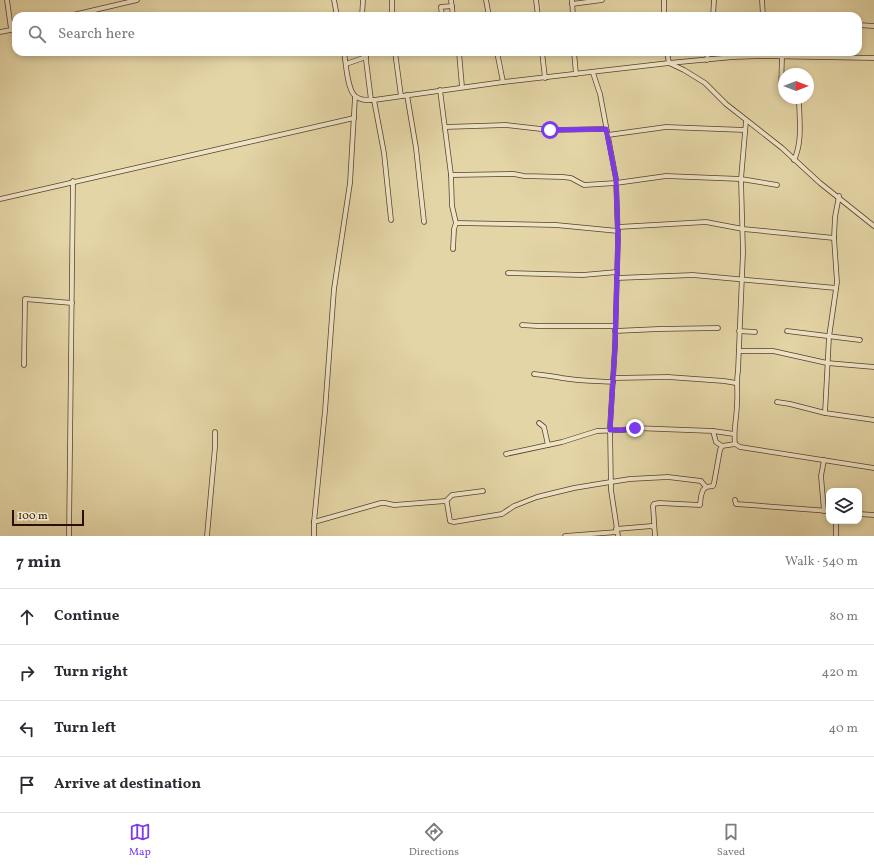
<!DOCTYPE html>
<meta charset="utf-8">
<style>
:root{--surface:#fff;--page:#f2f2f3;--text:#2b2b33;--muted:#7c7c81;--line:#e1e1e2;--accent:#7c3aed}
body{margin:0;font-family:Vollkorn,serif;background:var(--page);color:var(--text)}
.controls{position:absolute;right:12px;bottom:12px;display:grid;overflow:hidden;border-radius:8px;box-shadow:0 2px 6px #0003}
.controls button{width:36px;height:36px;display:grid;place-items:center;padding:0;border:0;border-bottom:1px solid var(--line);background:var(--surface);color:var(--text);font:20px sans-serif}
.compass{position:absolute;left:778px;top:68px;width:36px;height:36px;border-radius:50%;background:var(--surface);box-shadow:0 2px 6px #0003;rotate:90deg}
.scale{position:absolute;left:12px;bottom:10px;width:72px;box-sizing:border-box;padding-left:4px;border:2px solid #2c0d00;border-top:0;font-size:11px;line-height:14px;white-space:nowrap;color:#2c0d00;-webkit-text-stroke:3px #ede4c5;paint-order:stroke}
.stop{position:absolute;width:12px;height:12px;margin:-9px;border:3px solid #7c3aed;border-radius:50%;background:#fff}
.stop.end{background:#7c3aed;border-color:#fff;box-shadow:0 1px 4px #0008}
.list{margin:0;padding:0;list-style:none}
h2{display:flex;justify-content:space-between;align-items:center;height:52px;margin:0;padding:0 16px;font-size:17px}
h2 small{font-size:13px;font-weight:400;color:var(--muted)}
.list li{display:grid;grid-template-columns:26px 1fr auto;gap:12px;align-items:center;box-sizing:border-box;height:56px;padding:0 16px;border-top:1px solid var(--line)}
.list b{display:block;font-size:15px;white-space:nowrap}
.list em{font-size:13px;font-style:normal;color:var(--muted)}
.icon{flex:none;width:22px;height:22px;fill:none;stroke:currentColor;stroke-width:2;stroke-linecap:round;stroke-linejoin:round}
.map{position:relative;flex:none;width:874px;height:536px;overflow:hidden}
.search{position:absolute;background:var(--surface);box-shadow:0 2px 6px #0003;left:12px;right:12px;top:12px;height:44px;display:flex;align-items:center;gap:10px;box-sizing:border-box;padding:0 14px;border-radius:12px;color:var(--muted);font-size:15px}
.sheet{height:276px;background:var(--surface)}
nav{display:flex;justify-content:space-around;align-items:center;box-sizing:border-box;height:56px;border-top:1px solid var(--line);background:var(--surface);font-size:11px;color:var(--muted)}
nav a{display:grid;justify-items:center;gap:2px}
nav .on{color:var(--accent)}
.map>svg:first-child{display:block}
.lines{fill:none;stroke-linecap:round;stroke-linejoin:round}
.minor-casing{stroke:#5a3f2a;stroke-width:5.5}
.minor{stroke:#ede4c5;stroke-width:4}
.route{stroke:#7c3aed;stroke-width:5}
</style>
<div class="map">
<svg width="874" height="536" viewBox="0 0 874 536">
<rect width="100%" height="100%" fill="#e4d5a6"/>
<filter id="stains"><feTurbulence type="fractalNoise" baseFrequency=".005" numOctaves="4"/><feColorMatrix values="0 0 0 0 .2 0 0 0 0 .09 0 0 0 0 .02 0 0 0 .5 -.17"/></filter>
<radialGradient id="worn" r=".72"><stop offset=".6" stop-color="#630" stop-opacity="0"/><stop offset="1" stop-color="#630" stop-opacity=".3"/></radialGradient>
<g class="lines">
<defs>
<g id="minor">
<polyline points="7,0 11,29"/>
<polyline points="334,0 337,16"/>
<polyline points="451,0 453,16"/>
<polyline points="486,0 489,16"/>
<polyline points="536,0 538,16"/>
<polyline points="572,0 573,16"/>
<polyline points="762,0 763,16"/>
<polyline points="572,4 602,0"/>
<polyline points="69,16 137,0"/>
<polyline points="328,16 337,14"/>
<polyline points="362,16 363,0"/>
<polyline points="392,16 392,0"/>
<polyline points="442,16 441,7 452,6"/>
<polyline points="664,16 664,0"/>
<polyline points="713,16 714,0"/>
<polyline points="858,25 874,26"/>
<polyline points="0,32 16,29"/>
<path d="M344,52C346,63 347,89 355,96C361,101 368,100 374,100L503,82L669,63L733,57L762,56L874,58"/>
<polyline points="365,52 371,100"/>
<polyline points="395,52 401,96"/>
<polyline points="459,52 462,87"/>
<polyline points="497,52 503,82"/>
<polyline points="542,52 545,78"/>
<polyline points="574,52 576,74"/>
<polyline points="667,52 669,63 684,70 705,83 726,104 782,148 820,183 874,226"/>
<polyline points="782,57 781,89 784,91"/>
<polyline points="707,60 708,52"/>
<polyline points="346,64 366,57"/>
<polyline points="593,73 600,94 616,179 618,239 615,346 610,427 611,490 618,536"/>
<polyline points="440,90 451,175 452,206 456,223 454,229 453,249"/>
<polyline points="407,95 416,148 424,222"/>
<polyline points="374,100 384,153 391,220"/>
<polyline points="445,127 506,125 550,130 606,129"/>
<polyline points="608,135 666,127 745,130"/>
<path d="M794,160C803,142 799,117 799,98"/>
<polyline points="451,175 514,174 524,176 563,177 571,178 584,185 616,183 666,176 741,179 777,185"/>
<polyline points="839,196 835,217 834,238 837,282 829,337 825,413 874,420"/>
<polyline points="0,199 354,118"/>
<polyline points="456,223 556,225 618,231"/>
<polyline points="618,227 706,222 743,229 834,238"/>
<polyline points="508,273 583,275 617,272"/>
<polyline points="617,278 693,275 836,288"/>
<polyline points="522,325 538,326 615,326"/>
<polyline points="615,331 659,329 718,328"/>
<polyline points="739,331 755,332"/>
<polyline points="787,331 860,340"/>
<polyline points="739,351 773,351 827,363 874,367"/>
<polyline points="24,365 25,299 72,303"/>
<path d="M534,374C544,375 553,376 562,378C579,381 596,381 613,382"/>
<polyline points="613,378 668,377 724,381 736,383"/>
<polyline points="777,402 790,404 825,413"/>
<polyline points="539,423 544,427 548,445"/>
<polyline points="713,431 734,434"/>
<path d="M735,444C733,431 737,417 737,403C738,392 736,382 738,371L743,252L741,179L746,121"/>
<polyline points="506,454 562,442 597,431 623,430 635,428 713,431 716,442 722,446"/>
<polyline points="735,500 736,504 829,511"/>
<polyline points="446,501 452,495 483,491"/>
<polyline points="824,511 821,476 824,460"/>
<polyline points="859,514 874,515"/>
<polyline points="314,522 381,503 385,503 394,505 446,501 447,503 450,521 454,522 502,514 514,506 537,497 574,488 598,484 630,479 668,477 701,481 706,487"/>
<polyline points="616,529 652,526 653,527"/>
<polyline points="69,536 73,181"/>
<polyline points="207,536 215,447 215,432"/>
<polyline points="314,536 314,522 325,411 334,289 350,183 355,97"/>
<polyline points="565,536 617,532"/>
<polyline points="655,536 653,506 654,504 659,503 700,505 701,496 703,490 706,487 713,486 714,483 720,450 722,446 735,444 740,447 874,468"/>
<polyline points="836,536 836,521"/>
</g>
</defs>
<use href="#minor" class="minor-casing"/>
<use href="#minor" class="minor"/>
</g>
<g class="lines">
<polyline class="route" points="550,130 606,129 616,179 618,239 615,346 610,430 623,430 635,428"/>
</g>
<rect width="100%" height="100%" filter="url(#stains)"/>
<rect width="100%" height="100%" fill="url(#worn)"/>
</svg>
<div class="controls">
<button><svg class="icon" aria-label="layers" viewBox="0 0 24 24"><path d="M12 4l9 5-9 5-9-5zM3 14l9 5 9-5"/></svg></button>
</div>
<svg class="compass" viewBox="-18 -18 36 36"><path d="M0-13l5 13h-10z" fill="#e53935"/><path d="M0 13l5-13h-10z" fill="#7c7c81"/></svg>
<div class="scale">100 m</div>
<div class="stop" style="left:550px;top:130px"></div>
<div class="stop end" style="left:635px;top:428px"></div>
<div class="search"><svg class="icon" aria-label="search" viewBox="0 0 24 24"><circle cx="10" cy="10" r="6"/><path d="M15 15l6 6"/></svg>Search here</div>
</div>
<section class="sheet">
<h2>7 min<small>Walk · 540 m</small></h2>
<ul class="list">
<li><svg class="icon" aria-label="ahead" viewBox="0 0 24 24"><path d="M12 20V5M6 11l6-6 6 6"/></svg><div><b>Continue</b></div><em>80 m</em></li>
<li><svg class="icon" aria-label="right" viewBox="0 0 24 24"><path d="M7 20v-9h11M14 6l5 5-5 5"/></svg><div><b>Turn right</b></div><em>420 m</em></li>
<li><svg class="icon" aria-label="left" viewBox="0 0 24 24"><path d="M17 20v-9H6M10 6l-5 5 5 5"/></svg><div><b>Turn left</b></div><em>40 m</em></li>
<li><svg class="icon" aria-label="arrive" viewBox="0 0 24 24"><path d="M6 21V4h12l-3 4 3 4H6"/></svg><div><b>Arrive at destination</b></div></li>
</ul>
</section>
<nav>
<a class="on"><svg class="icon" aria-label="map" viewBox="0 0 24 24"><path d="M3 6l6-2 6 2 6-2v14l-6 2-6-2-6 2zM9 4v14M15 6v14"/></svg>Map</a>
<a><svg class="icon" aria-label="directions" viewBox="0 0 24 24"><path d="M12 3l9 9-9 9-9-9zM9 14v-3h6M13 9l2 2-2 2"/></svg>Directions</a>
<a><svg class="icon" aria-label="saved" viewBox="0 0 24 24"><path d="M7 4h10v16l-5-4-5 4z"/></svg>Saved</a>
</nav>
